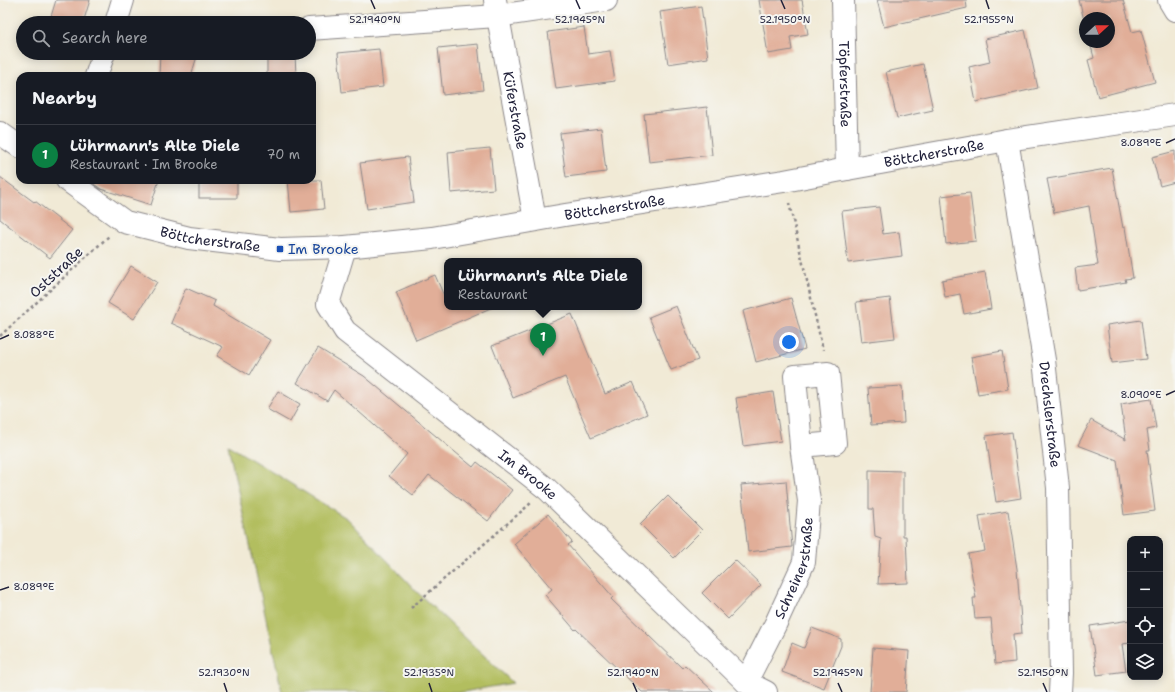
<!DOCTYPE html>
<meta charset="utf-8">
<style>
:root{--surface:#171b24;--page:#20242c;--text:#f1f3f6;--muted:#9ea1a6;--line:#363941;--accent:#0b8043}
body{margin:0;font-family:"Shantell Sans",sans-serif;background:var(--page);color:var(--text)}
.controls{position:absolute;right:12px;bottom:12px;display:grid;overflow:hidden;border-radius:8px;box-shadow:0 2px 10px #0003}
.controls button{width:36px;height:36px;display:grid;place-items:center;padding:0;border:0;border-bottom:1px solid var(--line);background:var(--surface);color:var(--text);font:20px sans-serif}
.compass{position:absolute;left:1079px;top:12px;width:36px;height:36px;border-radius:50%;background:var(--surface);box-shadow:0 2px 10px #0003;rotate:69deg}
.you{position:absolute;left:789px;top:342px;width:14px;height:14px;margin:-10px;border:3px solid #fff;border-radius:50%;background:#1a73e8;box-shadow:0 0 0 6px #1a73e833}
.badge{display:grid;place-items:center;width:26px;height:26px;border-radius:50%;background:var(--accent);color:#fff;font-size:13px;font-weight:700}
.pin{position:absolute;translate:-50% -33px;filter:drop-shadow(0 1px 2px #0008)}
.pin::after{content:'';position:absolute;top:21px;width:14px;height:12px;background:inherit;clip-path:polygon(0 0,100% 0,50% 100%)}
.popup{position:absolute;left:444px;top:258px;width:198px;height:52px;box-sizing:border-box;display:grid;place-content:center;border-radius:8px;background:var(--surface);filter:drop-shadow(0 1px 3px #0005);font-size:13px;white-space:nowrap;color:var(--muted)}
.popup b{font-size:15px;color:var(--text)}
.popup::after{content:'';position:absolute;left:50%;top:100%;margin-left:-8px;border:8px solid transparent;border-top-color:var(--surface)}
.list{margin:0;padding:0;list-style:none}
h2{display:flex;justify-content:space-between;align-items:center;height:52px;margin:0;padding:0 16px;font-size:17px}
h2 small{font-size:13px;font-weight:400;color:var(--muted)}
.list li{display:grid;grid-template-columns:26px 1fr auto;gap:12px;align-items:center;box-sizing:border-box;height:60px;padding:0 16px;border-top:1px solid var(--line)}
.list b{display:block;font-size:15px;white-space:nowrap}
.list p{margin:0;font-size:13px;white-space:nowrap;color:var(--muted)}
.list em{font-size:13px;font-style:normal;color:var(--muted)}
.icon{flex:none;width:22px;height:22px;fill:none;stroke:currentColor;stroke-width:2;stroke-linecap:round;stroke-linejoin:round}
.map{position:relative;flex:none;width:1175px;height:692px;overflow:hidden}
.search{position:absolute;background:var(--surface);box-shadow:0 2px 10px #0003;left:16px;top:16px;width:300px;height:44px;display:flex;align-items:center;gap:10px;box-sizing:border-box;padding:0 14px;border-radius:22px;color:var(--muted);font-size:15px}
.panel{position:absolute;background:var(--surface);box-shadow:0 2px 10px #0003;left:16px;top:72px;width:300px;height:112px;border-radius:12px}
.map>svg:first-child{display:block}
.green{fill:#b2be5f;stroke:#6a704d}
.building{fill:#e1ae98}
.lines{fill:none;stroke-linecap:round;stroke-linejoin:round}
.minor-casing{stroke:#8a8688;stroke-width:24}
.path{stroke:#8a8688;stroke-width:2.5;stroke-dasharray:3 3;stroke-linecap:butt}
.minor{stroke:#fff;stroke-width:22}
.ticks{fill:none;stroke:#22223b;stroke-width:1.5}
.transit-dot{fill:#1a4fb4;stroke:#f6f6f2;stroke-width:1.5}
.labels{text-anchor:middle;stroke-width:4;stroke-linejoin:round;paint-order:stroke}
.street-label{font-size:14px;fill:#22223b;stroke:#f6f6f2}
.transit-label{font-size:14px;fill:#164399;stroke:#f6f6f2;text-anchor:start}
.ticks-label{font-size:10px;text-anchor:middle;fill:#22223b;stroke:#f6f6f2;stroke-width:4;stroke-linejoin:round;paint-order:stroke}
</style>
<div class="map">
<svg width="1175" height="692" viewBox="0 0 1175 692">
<rect width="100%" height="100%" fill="#f6f6f2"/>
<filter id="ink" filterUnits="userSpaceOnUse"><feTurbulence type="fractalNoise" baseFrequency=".025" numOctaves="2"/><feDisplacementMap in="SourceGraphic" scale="8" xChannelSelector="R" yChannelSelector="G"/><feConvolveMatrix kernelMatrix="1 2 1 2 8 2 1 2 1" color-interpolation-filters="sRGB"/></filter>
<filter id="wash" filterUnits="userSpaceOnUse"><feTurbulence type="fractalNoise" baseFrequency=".012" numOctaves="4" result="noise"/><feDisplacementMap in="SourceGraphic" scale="16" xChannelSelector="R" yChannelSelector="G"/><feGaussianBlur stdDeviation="0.9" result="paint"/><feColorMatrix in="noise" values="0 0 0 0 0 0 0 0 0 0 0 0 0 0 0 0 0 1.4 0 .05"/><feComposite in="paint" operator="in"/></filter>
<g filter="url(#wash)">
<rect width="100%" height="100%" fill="#f1ead6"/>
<polygon class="green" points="228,445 348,519 417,592 513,683 463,692 282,692"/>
<g id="blocks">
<g class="building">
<polygon points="56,0 90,0 83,23 49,23"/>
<polygon points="759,0 802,0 808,34 790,37 792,50 768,54"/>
<polygon points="877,0 966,0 967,8 884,27"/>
<polygon points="1079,0 1123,0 1132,32 1141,30 1155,82 1098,97 1088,60 1094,58 1090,42 1109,42 1109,18 1085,18 1085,24"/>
<polygon points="701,6 708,58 668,64 660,12"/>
<polygon points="584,27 588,54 610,51 615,81 556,89 548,32"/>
<polygon points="1025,30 1038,88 976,102 969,67 990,62 985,39"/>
<polygon points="478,44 483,90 443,95 438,48"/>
<polygon points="379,49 383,87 342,92 338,53"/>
<polygon points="160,53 198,53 191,76 159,76"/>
<polygon points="295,54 296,76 267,76 267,55"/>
<polygon points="923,64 933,110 897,118 886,72"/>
<polygon points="707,107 712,155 649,162 644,114"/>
<polygon points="601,128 606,172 566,177 560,133"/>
<polygon points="490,148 494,189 451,193 448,152"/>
<polygon points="1175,151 1175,182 1160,186 1152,157"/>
<polygon points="408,157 414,202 367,209 360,163"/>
<polygon points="1112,168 1123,228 1125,227 1133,278 1125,279 1126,282 1078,290 1075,268 1098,265 1089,206 1054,213 1047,179"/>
<polygon points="0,177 34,202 35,201 72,230 50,258 0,219"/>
<polygon points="88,180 159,180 151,205 101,189"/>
<rect x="199" y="180" width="38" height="18"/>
<polygon points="288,180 321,180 324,209 291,212"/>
<polygon points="970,193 976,241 946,244 941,196"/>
<polygon points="879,207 883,234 899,232 902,256 848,263 842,211"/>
<polygon points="131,266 157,282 134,319 108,303"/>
<polygon points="985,272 991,309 964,314 960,294 945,297 942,280"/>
<polygon points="435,275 447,303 447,307 493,307 416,340 396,292"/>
<polygon points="186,288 215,301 213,306 270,340 249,375 217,356 223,347 171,323"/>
<polygon points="791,298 805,349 756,362 743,311"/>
<polygon points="890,298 895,338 861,342 856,302"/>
<polygon points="676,306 698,360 671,370 649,317"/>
<polygon points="572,314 605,394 633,382 647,414 591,438 565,377 513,398 492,346"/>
<polygon points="1141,320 1146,359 1112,363 1107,325"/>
<polygon points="318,348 364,376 473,467 477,462 512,490 488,521 429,475 413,495 389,476 407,454 334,390 327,401 297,383"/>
<polygon points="1002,351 1008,389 978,394 971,357"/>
<polygon points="902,386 904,423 871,425 868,388"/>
<polygon points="278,391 300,404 290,422 267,409"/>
<polygon points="773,392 781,441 743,446 736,398"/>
<polygon points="1151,399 1156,428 1147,430 1150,450 1147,450 1155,511 1124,515 1117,460 1078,445 1091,420 1126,440 1121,404"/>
<polygon points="1012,432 1021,498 996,502 986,436"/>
<polygon points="869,470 903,471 903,536 906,536 908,583 878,584 881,539 875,537 873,509 869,509"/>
<polygon points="786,481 792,547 748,552 741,485"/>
<polygon points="668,496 702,530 674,558 640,524"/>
<polygon points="1008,511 1017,569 1022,633 1013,634 1015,662 995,664 991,618 975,619 973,598 976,598 968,554 985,551 979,516"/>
<polygon points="548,514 572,542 568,545 613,597 611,599 682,668 685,665 714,692 642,692 576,629 575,630 545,595 552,589 514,544"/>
<polygon points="735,560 761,585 728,619 702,593"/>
<polygon points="1130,620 1130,643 1122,644 1126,671 1097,675 1090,626"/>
<polygon points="812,628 841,639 841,646 824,688 782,672 792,643 804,648"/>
<polygon points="873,648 909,651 906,692 870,692"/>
</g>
</g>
</g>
<g filter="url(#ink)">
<use href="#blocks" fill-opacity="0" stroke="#8a8688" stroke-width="1"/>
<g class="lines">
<defs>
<g id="minor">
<path id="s1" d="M495,0L535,220"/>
<path id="s2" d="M843,0L847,169"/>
<polyline points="1169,0 1175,10"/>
<polyline points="116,23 123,0"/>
<polyline points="309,29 497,16 606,0"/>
<polyline points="96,76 104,53"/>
<polyline points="0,133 20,147"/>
<path id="s3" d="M1007,140L1044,360L1058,488L1061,673L1060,692"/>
<path id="s4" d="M67,180L125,222L189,238L280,249L345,247L432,238L565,215L784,181L847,169L1007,140L1175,115"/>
<path id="s5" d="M345,247L328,304L345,331L547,489L746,682L766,692"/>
<polygon points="828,373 835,443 801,446 795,376"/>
<path id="s6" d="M746,682L775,625L804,562L809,501L801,446"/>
</g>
</defs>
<use href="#minor" class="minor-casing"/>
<g class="path">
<polyline points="789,203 823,350"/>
<polyline points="0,336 109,236"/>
<polyline points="411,608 531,503"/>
</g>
<use href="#minor" class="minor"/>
</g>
</g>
<path class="ticks" d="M371,0L375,9M576,0L580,9M781,0L785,9M986,0L989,9M1166,143L1175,139M0,339L9,335M1166,395L1175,391M0,590L9,587M224,683L227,692M429,683L432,692M633,683L637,692M838,683L842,692M1043,683L1047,692"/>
<rect class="transit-dot" x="276" y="245" width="8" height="8" rx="2"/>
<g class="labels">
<g class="street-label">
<text dy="5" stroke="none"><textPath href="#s2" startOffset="84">Töpferstraße</textPath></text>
<text dy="5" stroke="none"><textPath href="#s1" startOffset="112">Küferstraße</textPath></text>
<text dy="5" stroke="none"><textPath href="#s4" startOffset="891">Böttcherstraße</textPath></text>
<text dy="5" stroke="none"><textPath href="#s4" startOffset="567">Böttcherstraße</textPath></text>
<text dy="5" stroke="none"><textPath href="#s4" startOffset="159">Böttcherstraße</textPath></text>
<text transform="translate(56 272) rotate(-43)" y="5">Oststraße</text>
<text dy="5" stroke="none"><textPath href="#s3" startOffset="278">Drechslerstraße</textPath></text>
<text dy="5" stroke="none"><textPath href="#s5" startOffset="324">Im Brooke</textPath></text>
<text dy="5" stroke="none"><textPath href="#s6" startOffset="125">Schreinerstraße</textPath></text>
</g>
<g class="transit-label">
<text x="288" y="254">Im Brooke</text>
</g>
</g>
<g class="ticks-label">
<text x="375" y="23">52.1940°N</text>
<text x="580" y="23">52.1945°N</text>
<text x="785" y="23">52.1950°N</text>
<text x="989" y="23">52.1955°N</text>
<text x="1141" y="146">8.089°E</text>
<text x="34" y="338">8.088°E</text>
<text x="1141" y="398">8.090°E</text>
<text x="34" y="590">8.089°E</text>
<text x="224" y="676">52.1930°N</text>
<text x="429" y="676">52.1935°N</text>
<text x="633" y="676">52.1940°N</text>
<text x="838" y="676">52.1945°N</text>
<text x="1043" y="676">52.1950°N</text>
</g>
</svg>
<div class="controls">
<button>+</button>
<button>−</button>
<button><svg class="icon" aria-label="locate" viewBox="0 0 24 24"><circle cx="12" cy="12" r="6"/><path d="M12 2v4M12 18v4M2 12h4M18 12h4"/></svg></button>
<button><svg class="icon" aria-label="layers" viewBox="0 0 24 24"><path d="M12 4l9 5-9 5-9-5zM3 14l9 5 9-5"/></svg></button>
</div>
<svg class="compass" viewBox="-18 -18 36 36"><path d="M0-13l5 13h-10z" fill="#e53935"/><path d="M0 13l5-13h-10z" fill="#9ea1a6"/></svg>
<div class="you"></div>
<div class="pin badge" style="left:543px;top:356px">1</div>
<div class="popup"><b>Lührmann's Alte Diele</b>Restaurant</div>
<div class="search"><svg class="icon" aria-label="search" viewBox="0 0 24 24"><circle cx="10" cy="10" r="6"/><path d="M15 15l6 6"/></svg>Search here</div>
<section class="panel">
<h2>Nearby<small></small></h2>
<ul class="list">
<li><span class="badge">1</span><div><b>Lührmann's Alte Diele</b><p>Restaurant · Im Brooke</p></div><em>70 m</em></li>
</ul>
</section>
</div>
